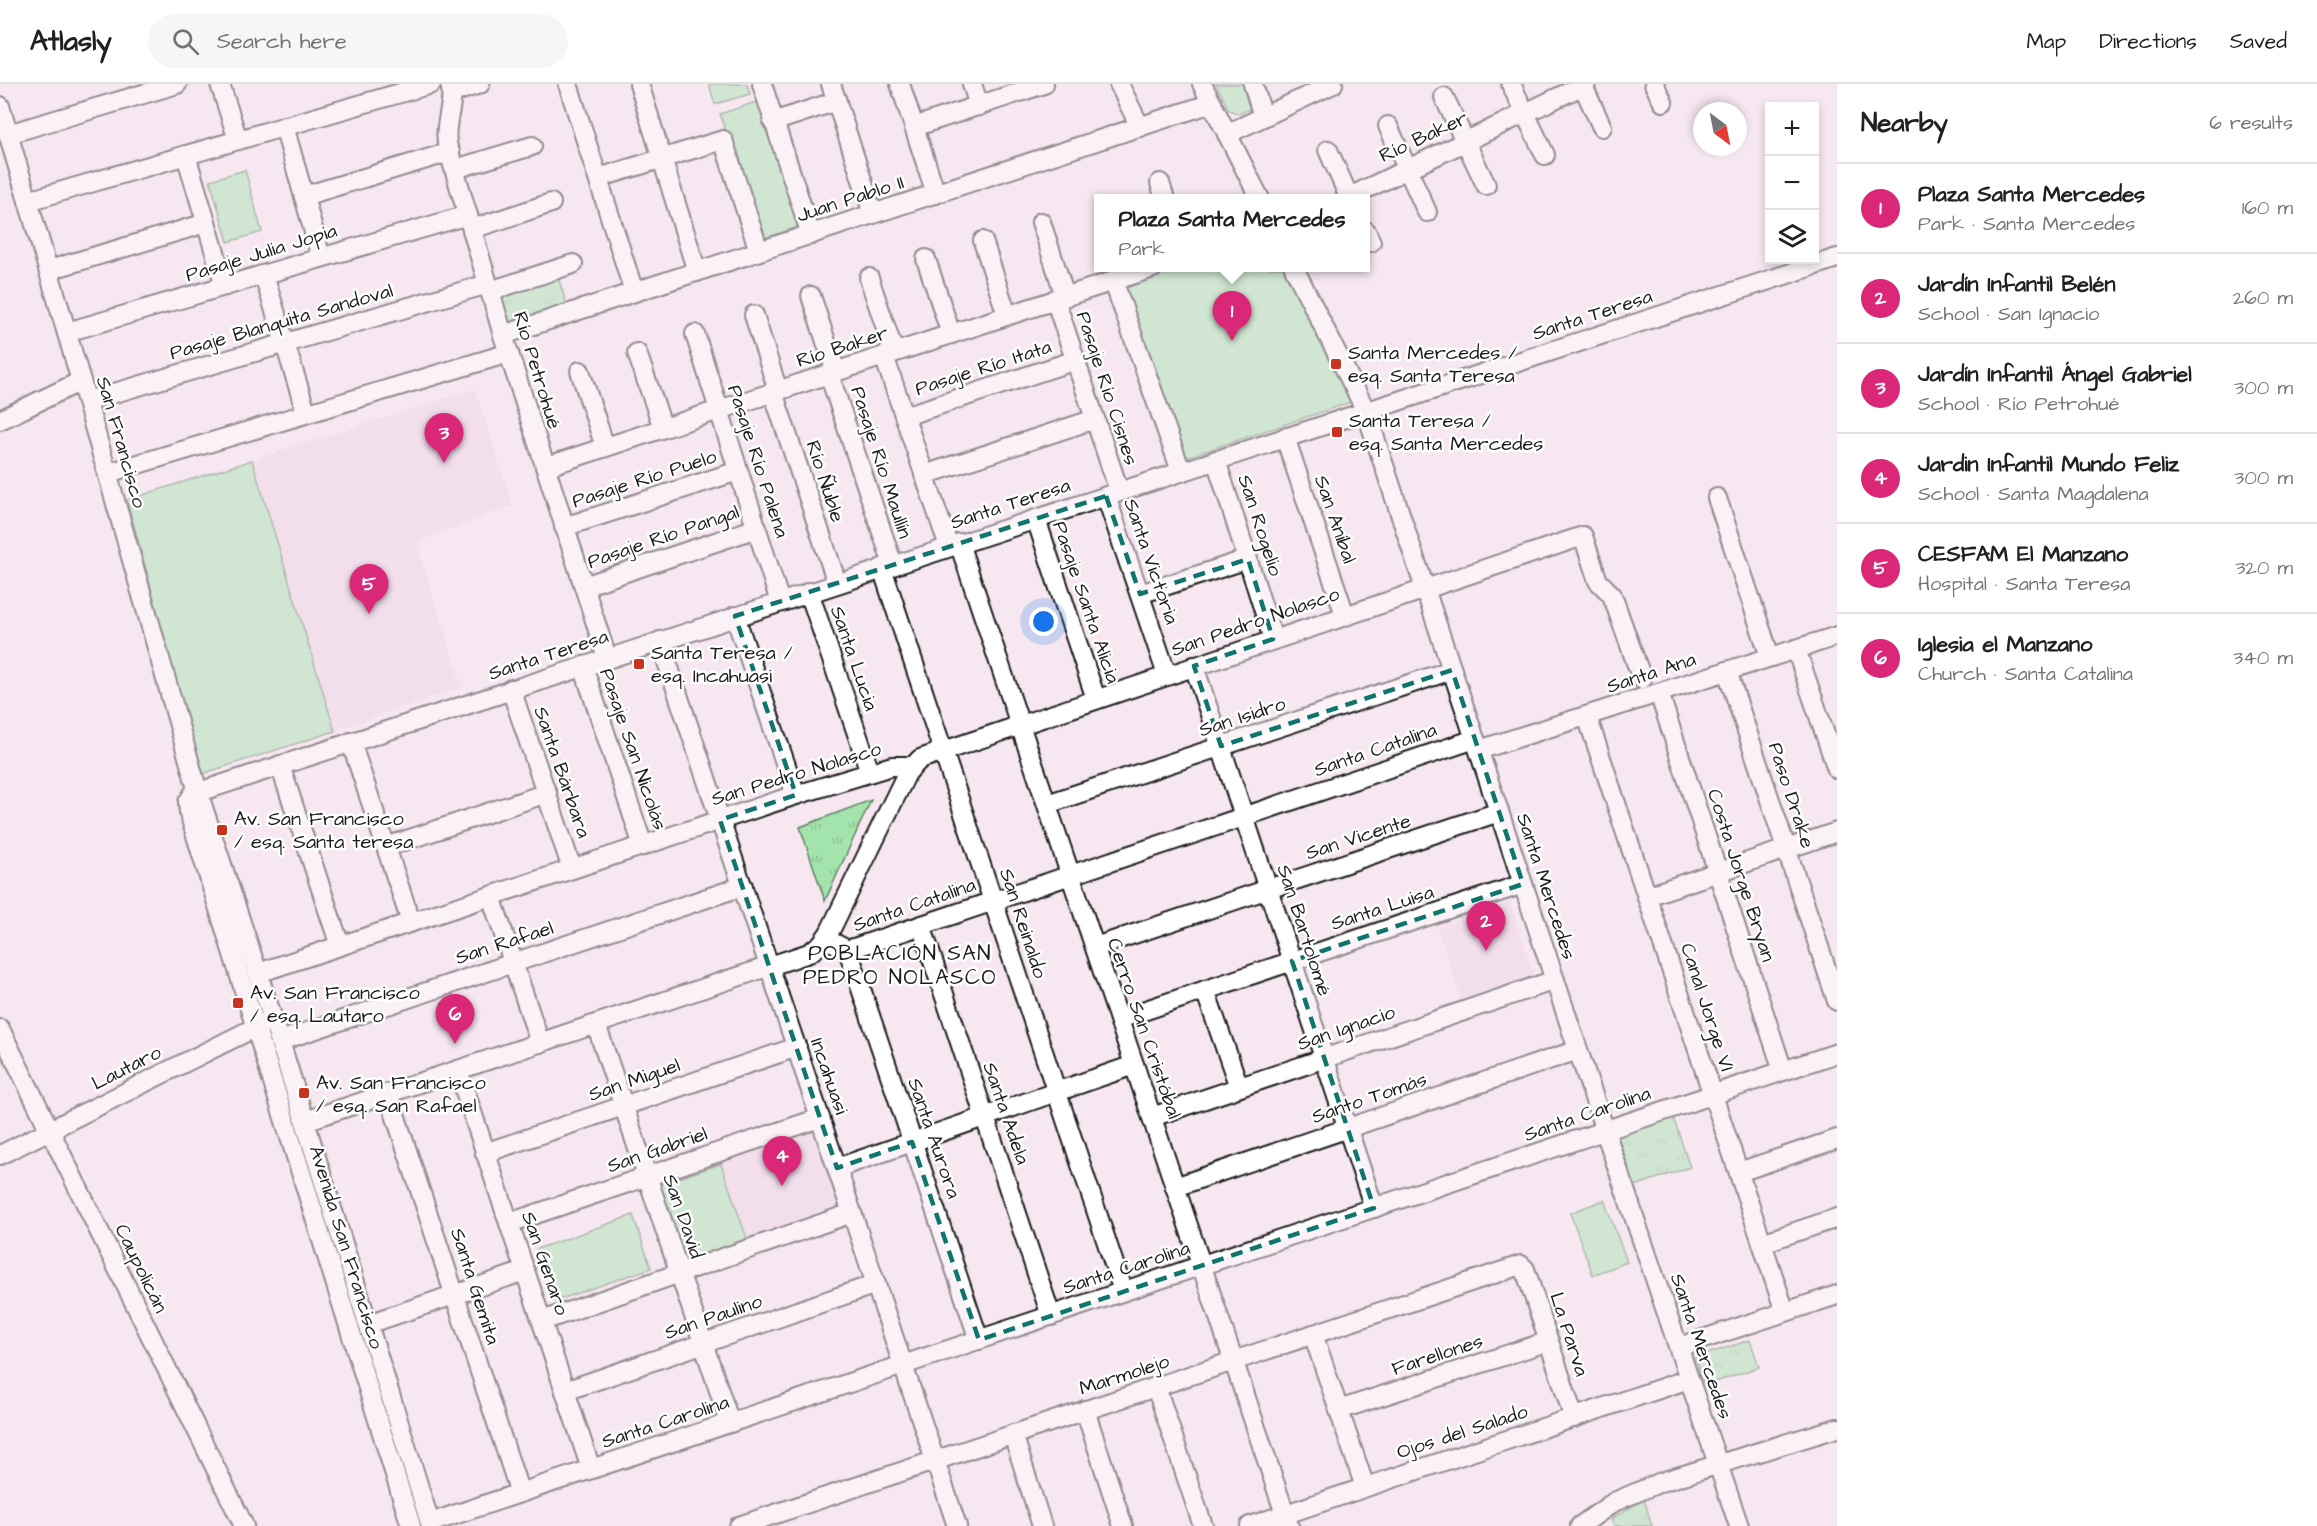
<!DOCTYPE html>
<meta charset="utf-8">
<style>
:root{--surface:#fff;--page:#f6f6f6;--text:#202124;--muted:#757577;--line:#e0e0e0;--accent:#db2777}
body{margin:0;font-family:"Architects Daughter",sans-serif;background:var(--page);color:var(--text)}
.controls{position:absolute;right:18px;top:18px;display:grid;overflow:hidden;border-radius:0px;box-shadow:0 3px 9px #0003}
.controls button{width:54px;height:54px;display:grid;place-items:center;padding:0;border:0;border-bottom:2px solid var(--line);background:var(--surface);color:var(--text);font:30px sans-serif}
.compass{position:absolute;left:1693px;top:18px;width:54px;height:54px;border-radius:50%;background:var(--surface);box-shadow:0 3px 9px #0003;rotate:148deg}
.you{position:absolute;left:1044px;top:538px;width:21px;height:21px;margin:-15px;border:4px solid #fff;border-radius:50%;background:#1a73e8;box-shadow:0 0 0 9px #1a73e833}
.badge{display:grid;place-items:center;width:39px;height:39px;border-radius:50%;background:var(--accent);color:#fff;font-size:20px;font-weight:700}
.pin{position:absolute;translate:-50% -50px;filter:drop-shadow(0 2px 3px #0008)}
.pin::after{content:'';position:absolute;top:32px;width:21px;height:18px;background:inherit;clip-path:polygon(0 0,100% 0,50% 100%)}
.popup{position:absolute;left:1094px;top:110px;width:276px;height:78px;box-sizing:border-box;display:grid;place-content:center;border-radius:0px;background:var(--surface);filter:drop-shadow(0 2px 4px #0005);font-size:20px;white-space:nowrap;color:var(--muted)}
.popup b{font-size:22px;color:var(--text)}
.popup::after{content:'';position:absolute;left:50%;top:100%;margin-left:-12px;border:12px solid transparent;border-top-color:var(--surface)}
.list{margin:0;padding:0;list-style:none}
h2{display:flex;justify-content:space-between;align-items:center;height:78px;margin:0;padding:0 24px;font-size:26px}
h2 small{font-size:20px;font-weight:400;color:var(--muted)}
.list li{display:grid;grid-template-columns:39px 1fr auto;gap:18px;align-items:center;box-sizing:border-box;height:90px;padding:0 24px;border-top:2px solid var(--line)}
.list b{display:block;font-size:22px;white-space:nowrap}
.list p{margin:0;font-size:20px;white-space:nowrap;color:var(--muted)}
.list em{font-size:20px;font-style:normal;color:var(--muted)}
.icon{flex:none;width:33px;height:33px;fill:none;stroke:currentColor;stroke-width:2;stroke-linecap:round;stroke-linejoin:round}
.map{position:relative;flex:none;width:1837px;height:1442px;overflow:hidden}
header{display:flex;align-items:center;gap:36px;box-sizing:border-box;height:84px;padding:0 30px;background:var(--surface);border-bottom:2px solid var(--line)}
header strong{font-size:28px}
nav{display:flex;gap:33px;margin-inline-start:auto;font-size:21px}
.search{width:420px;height:54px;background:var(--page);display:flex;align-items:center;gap:15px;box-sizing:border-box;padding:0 21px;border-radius:33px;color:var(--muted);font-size:22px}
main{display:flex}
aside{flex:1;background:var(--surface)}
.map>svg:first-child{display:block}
.built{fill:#f0d6e6}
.grass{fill:url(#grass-tufts);stroke:#608064;stroke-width:1.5}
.green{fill:#a3e4ad;stroke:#608064;stroke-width:1.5}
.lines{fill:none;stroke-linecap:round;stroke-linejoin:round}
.minor-casing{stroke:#1c1c1c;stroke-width:22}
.minor{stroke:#fff;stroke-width:18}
.marked{fill:none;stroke:#0f766e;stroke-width:4.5;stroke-dasharray:12 8;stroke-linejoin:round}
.poi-dot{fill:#c8321e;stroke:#fff;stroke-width:2}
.labels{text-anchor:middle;stroke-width:5;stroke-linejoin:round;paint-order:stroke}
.street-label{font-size:20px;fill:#1c1c1c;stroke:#fff}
.poi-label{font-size:20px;fill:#1c1c1c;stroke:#fff;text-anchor:start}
.neighbourhood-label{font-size:21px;letter-spacing:1.5px;fill:#1c1c1c;stroke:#fff}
</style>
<header>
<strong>Atlasly</strong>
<div class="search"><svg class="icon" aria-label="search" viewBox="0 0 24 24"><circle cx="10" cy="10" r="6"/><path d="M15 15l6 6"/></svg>Search here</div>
<nav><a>Map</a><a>Directions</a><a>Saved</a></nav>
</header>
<main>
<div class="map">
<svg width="1837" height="1442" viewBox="0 0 1837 1442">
<defs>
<pattern id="grass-tufts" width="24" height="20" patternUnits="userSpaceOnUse" patternTransform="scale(1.5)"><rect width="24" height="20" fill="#a3e4ad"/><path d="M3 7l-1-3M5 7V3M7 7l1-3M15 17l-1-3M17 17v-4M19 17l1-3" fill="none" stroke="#8cc394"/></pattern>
</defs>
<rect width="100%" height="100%" fill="#f6e7f0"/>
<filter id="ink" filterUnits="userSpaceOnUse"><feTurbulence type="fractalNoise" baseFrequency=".0167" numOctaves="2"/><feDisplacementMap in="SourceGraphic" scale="12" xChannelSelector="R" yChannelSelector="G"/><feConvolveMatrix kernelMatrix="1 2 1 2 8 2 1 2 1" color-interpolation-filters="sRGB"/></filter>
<g filter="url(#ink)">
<g class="built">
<polygon points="475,305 513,422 416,458 462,603 335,647 252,376"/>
<polygon points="1510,818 1534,892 1461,916 1437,843"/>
<polygon points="816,1047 843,1124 748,1157 721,1080"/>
</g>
<g class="grass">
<polygon points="558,193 567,222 506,239 498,210"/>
<polygon points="871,716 825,817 800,743"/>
<polygon points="1673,1033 1690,1083 1635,1102 1618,1052"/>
<polygon points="1750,1256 1759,1283 1704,1302 1695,1274"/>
<polygon points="1644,1415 1652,1442 1614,1442 1611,1435"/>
</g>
<g class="green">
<polygon points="709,0 747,0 750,10 715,20"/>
<polygon points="1216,0 1249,0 1256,22 1239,30 1229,26"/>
<polygon points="762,16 804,141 762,155 720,30"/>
<polygon points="245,86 262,148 228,158 210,96"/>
<polygon points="1161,184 1290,184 1351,318 1182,375 1120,196"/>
<polygon points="252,376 335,647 202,690 127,416"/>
<polygon points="721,1080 748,1157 681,1178 657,1101"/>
<polygon points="1604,1116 1627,1178 1593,1191 1570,1129"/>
<polygon points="633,1131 651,1184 555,1217 537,1165"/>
</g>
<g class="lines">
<defs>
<g id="minor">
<polyline points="220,0 238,56"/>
<path d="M450,0C456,20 442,40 448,64L503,251L607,574"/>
<polyline points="568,0 634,208"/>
<polyline points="639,0 697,188"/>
<polyline points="762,0 811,151"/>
<polyline points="831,0 873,130"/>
<polyline points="900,0 936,110"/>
<polyline points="972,0 979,22"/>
<polyline points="1119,0 1140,43"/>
<polyline points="1202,0 1260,115"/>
<polyline points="1253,0 1263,33"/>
<polyline points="1511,0 1545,71"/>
<polyline points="1582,0 1602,43"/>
<polyline points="1654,0 1663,18"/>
<polyline points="452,9 480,0"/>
<polyline points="1444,13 1486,101"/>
<polyline points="0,22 81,297 198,708 273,935 431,1442"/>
<polyline points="773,38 837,17"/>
<polyline points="284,42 321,173"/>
<polyline points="1388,42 1427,128"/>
<polyline points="914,43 1044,0"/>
<polyline points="8,50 177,0"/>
<polyline points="1227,50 1333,0"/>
<polyline points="1328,66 1350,115"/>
<polyline points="186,71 225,202"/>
<polyline points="455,85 532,62"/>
<polyline points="598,94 723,56 759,167"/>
<polyline points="1160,99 1165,115"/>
<polyline points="304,112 450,68"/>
<polyline points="1345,115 1586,0"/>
<polyline points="28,117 431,0"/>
<polyline points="1041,138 1065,212"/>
<polyline points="472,145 551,119"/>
<polyline points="1366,147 1371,158"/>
<polyline points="983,157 1007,231"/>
<polyline points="926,175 951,250"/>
<polyline points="1294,184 1366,327 1605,1047 1739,1442"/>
<polyline points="49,186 206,139"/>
<polyline points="264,191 306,328"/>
<polyline points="869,194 894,268"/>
<polyline points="1113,196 1181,387"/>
<polyline points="490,207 573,180"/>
<polyline points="811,212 836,288"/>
<polyline points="1055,215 1119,407"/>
<polyline points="754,231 778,307"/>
<polyline points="67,248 468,131"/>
<polyline points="695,250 780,518"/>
<polyline points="503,251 1212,19"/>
<polyline points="637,269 663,344"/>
<polyline points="884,272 949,463"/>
<polyline points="580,287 605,363"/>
<polyline points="829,290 893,481"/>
<polyline points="773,308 837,499"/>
<polyline points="87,317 488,200"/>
<polyline points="905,332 1076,276"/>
<polyline points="0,336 81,297"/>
<polyline points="1285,353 1345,531"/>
<polyline points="1216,376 1273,555"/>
<polyline points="545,383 1153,184"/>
<polyline points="108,389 509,269"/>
<polyline points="924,391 1095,335"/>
<polyline points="1106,412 1167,591"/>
<polyline points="1717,414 1770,573"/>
<polyline points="1036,435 1096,615"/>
<polyline points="564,443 738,387"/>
<polyline points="959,459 1289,1442"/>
<polyline points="882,484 1123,1207"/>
<polyline points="584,502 757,444"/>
<polyline points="809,508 870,688"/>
<polyline points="1140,510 1248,475"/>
<polyline points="735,532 796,711"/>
<polyline points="660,557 957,1442"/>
<polyline points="1796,565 1837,685"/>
<polyline points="583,582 643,762"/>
<polyline points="1194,582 1374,1124"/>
<polyline points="1727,587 1837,917"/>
<polyline points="511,605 572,785"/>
<polyline points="1659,609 1783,987"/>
<polyline points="1587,632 1785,1228"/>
<polyline points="351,658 411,838"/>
<polyline points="1479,666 1837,552"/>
<polyline points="280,681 340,862"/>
<polyline points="1047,720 1452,586"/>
<polyline points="386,763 547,709"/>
<polyline points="491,812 540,959"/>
<polyline points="1647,812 1837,748"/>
<polyline points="921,841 1051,1232"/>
<polyline points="826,855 848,866 1475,655"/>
<polyline points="1095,863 1499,728"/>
<polyline points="848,866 979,1256"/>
<polyline points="258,889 796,711 892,682 912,682"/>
<polyline points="1205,906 1239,1003"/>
<polyline points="1119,935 1523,800"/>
<polyline points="596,940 730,1339"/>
<polyline points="0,945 244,1442"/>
<polyline points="280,957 743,802"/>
<polyline points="458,986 591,1385"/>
<polyline points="388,1009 520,1409"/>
<polyline points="1152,1033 1555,896"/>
<polyline points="305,1037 809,869 821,860 829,849 907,689 920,675 1583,452 1598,497 1612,511 1642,595"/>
<polyline points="485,1069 797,963"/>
<polyline points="0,1071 264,939"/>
<polyline points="837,1084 1134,981"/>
<polyline points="1739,1088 1837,1055"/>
<polyline points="1175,1103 1578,966"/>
<polyline points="509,1139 820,1034"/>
<polyline points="1762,1159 1837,1134"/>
<polyline points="542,1237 852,1129"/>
<polyline points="368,1240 525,1187"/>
<polyline points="1313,1250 1365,1403"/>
<polyline points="1679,1263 1837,1211"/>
<polyline points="1156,1303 1203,1442"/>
<polyline points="565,1307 876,1200"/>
<polyline points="1085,1326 1123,1442"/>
<polyline points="1339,1326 1549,1257"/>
<polyline points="1013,1350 1042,1442"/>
<polyline points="430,1439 1837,969"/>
<polyline points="411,1442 189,729 188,718 193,710 1837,174"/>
<polyline points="739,1442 1521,1181 1525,1185 1574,1334"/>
<polyline points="1250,1442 1689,1295"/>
<polyline points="1580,1442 1614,1418 1661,1398 1837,1344"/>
</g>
</defs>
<use href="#minor" class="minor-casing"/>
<use href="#minor" class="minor"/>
</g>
</g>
<path d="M0 0H1837V1442H0ZM1106,412L1140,510L1248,475L1273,555L1194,582L1221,662L1452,586L1523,800L1292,877L1374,1124L979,1256L912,1058L837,1084L820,1034L720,736L796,711L735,532Z" fill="#f6e7f0" fill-opacity=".55" fill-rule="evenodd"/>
<path class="marked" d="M1106,412L1140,510L1248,475L1273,555L1194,582L1221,662L1452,586L1523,800L1292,877L1374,1124L979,1256L912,1058L837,1084L820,1034L720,736L796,711L735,532Z"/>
<g class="poi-dot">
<rect x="1330" y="274" width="12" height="12" rx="3"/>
<rect x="1331" y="342" width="12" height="12" rx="3"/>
<rect x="633" y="574" width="12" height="12" rx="3"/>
<rect x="216" y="740" width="12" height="12" rx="3"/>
<rect x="232" y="913" width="12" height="12" rx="3"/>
<rect x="298" y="1003" width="12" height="12" rx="3"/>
</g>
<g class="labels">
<g class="street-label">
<text transform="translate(1423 52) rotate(-25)" y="7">Río Baker</text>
<text transform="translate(850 114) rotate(-18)" y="7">Juan Pablo II</text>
<text transform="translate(261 168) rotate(-17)" y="7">Pasaje Julia Jopia</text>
<text transform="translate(1592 230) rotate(-18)" y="7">Santa Teresa</text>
<text transform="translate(281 237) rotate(-16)" y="7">Pasaje Blanquita Sandoval</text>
<text transform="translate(842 262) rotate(-18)" y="7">Río Baker</text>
<text transform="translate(983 283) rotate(-18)" y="7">Pasaje Río Itata</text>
<text transform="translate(538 286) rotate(73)" y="7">Río Petrohué</text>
<text transform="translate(1108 304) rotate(72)" y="7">Pasaje Río Cisnes</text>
<text transform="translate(122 358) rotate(74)" y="7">San Francisco</text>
<text transform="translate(759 377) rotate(72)" y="7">Pasaje Río Palena</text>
<text transform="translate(882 378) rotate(72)" y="7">Pasaje Río Maullín</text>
<text transform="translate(644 394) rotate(-18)" y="7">Pasaje Río Puelo</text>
<text transform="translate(826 397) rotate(72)" y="7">Río Ñuble</text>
<text transform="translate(1010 419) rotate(-18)" y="7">Santa Teresa</text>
<text transform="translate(1336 435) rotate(71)" y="7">San Aníbal</text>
<text transform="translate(1261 441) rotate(72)" y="7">San Rogelio</text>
<text transform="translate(663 452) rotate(-19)" y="7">Pasaje Río Pangal</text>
<text transform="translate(1152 477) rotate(71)" y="7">Santa Victoria</text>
<text transform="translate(1087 518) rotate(71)" y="7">Pasaje Santa Alicia</text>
<text transform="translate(1255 537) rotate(-19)" y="7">San Pedro Nolasco</text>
<text transform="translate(548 570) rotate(-18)" y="7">Santa Teresa</text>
<text transform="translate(855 574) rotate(71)" y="7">Santa Lucia</text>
<text transform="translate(1651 588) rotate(-18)" y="7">Santa Ana</text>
<text transform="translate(1242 632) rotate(-18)" y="7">San Isidro</text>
<text transform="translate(634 665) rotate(71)" y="7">Pasaje San Nicolás</text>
<text transform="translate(1375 665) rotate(-19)" y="7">Santa Catalina</text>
<text transform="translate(563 688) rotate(71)" y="7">Santa Bárbara</text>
<text transform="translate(796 689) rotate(-17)" y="7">San Pedro Nolasco</text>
<text transform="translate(1792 711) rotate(72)" y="7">Paso Drake</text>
<text transform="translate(1358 752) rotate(-18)" y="7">San Vicente</text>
<text transform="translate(1742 791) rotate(72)" y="7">Costa Jorge Bryan</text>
<text transform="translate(1547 802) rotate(72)" y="7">Santa Mercedes</text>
<text transform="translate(914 820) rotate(-19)" y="7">Santa Catalina</text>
<text transform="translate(1382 823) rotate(-18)" y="7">Santa Luisa</text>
<text transform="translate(1024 839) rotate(72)" y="7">San Reinaldo</text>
<text transform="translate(1305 846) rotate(72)" y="7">San Bartolomé</text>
<text transform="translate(504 858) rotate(-18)" y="7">San Rafael</text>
<text transform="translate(1708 923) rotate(72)" y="7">Canal Jorge VI</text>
<text transform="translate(1346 943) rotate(-19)" y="7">San Ignacio</text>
<text transform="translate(1145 944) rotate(71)" y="7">Cerro San Cristóbal</text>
<text transform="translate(126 983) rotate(-27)" y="7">Lautaro</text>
<text transform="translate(830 992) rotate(71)" y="7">Incahuasi</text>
<text transform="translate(634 995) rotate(-19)" y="7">San Miguel</text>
<text transform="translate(1369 1013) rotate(-19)" y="7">Santo Tomás</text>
<text transform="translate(1007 1029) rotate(71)" y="7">Santa Adela</text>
<text transform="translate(1587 1029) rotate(-19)" y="7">Santa Carolina</text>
<text transform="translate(935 1054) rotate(71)" y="7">Santa Aurora</text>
<text transform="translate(657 1065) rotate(-19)" y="7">San Gabriel</text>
<text transform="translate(684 1132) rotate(71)" y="7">San David</text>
<text transform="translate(347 1163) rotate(73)" y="7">Avenida San Francisco</text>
<text transform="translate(546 1179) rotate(71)" y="7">San Genaro</text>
<text transform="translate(1126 1183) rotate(-18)" y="7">Santa Carolina</text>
<text transform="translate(142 1184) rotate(64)" y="7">Caupolicán</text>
<text transform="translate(476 1202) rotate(72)" y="7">Santa Gemita</text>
<text transform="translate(713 1232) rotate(-19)" y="7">San Paulino</text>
<text transform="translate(1570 1250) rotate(72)" y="7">La Parva</text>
<text transform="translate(1702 1262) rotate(71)" y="7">Santa Mercedes</text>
<text transform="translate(1437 1270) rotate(-18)" y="7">Farellones</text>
<text transform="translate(1124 1290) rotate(-18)" y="7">Marmolejo</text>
<text transform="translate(665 1337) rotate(-18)" y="7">Santa Carolina</text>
<text transform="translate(1462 1347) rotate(-18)" y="7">Ojos del Salado</text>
</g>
<g class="poi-label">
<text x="1348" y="275">Santa Mercedes /<tspan x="1348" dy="23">esq. Santa Teresa</tspan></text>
<text x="1349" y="343">Santa Teresa /<tspan x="1349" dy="23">esq. Santa Mercedes</tspan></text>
<text x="651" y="575">Santa Teresa /<tspan x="651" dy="23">esq. Incahuasi</tspan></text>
<text x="234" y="741">Av. San Francisco<tspan x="234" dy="23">/ esq. Santa teresa</tspan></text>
<text x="250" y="915">Av. San Francisco<tspan x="250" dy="23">/ esq. Lautaro</tspan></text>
<text x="316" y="1005">Av. San Francisco<tspan x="316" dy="23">/ esq. San Rafael</tspan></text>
</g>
<g class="neighbourhood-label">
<text x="900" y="876">POBLACIÓN SAN<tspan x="900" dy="24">PEDRO NOLASCO</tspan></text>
</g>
</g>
</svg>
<div class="controls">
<button>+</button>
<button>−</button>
<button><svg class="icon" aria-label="layers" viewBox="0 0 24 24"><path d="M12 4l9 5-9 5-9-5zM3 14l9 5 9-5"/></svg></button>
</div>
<svg class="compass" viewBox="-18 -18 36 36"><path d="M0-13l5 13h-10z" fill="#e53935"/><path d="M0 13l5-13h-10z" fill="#757577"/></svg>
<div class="you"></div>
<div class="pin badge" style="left:1232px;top:257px">1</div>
<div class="popup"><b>Plaza Santa Mercedes</b>Park</div>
<div class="pin badge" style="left:1486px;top:867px">2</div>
<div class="pin badge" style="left:444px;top:379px">3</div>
<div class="pin badge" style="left:782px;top:1102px">4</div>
<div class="pin badge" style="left:369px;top:530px">5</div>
<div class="pin badge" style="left:455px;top:960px">6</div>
</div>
<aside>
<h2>Nearby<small>6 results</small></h2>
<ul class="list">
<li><span class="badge">1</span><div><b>Plaza Santa Mercedes</b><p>Park · Santa Mercedes</p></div><em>160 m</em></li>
<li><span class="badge">2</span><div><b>Jardín Infantil Belén</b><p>School · San Ignacio</p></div><em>260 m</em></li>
<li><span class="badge">3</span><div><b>Jardín Infantil Ángel Gabriel</b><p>School · Río Petrohué</p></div><em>300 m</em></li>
<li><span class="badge">4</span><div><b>Jardin Infantil Mundo Feliz</b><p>School · Santa Magdalena</p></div><em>300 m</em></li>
<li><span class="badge">5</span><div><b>CESFAM El Manzano</b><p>Hospital · Santa Teresa</p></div><em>320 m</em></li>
<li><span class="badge">6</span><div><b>Iglesia el Manzano</b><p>Church · Santa Catalina</p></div><em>340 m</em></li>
</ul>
</aside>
</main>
